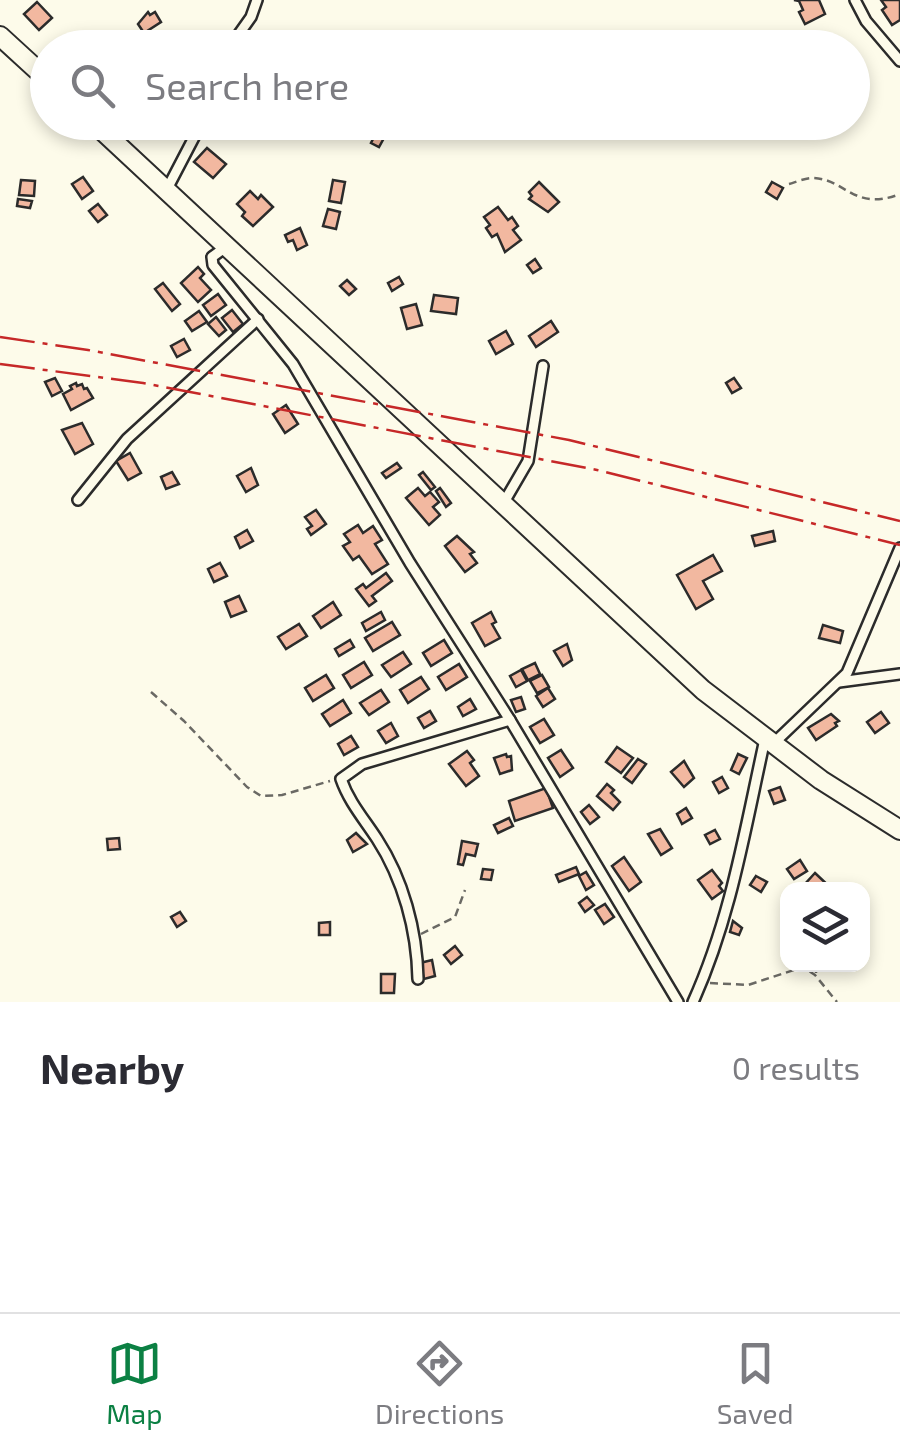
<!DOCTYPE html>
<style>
:root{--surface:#fff;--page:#f7f7f7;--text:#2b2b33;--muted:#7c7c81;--line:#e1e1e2;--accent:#0b8043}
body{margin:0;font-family:"Exo 2",sans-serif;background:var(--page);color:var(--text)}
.controls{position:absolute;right:30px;bottom:30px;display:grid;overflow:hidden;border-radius:20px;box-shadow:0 5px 15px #0003}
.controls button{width:90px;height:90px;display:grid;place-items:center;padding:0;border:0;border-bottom:2px solid var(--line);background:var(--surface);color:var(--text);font:50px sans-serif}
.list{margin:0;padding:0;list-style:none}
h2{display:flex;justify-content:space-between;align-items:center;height:130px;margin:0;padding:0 40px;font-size:42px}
h2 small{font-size:32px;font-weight:400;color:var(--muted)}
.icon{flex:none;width:55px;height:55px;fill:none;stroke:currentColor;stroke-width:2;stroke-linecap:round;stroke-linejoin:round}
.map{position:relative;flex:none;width:900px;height:1002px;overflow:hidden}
.search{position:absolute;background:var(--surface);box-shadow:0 5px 15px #0003;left:30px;right:30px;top:30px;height:110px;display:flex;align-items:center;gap:25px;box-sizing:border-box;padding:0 35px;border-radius:55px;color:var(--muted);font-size:38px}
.sheet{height:310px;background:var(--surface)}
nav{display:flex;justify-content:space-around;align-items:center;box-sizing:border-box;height:140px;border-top:2px solid var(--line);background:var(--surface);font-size:28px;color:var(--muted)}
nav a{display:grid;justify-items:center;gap:5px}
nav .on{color:var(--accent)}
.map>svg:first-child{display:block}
.building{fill:#f2b8a0;stroke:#2b2b2b;stroke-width:2.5}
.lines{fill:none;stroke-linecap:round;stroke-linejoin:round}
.street-casing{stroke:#2b2b2b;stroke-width:14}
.highway-casing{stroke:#2b2b2b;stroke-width:22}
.path{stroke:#6a6964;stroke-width:2.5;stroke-dasharray:8 5;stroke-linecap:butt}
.street{stroke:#fdfbea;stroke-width:9}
.highway{stroke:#fdfbea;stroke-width:18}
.power{stroke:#c62828;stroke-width:2.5;stroke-dasharray:35 8 5 8;stroke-linecap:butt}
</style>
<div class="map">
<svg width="900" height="1002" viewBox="0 0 900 1002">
<rect width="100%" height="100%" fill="#fdfbea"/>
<g class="building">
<polygon points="794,0 819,0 825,14 805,24 799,12 803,10 799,1"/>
<polygon points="881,0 900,0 900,20 892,25 882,10 886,7"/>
<polygon points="37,2 52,18 39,30 24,14"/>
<polygon points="148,12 150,15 155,12 161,22 144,33 138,24"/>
<polygon points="168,122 186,122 188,126 175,134"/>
<polygon points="376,133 384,138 379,147 371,143"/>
<polygon points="207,148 226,164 213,178 194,162"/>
<polygon points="83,177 93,191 82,199 72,184"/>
<polygon points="21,180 35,181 34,196 19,195"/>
<polygon points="333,180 345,182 341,203 329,201"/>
<polygon points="539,182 559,202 548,212 529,199 532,196 529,192"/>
<polygon points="772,182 783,188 777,199 766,192"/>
<polygon points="250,191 258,199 261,195 273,207 253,226 242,216 245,212 237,204"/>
<polygon points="18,199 32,201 30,208 17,206"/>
<polygon points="98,204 107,215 98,222 89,211"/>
<polygon points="498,207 508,220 512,217 518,226 513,230 521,240 505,252 497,234 492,237 486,228 490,225 484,217"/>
<polygon points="328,209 340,212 336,229 323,226"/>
<polygon points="300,228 307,245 297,250 293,240 288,242 285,235"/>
<polygon points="535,259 541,268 533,273 527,265"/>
<polygon points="198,267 204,274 200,278 211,290 198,302 181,283"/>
<polygon points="399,277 403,284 392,291 388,283"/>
<polygon points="347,280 356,289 349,295 340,286"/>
<polygon points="163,283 180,304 172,311 155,289"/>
<polygon points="218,294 226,305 211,316 203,305"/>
<polygon points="434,295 458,298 456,314 431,311"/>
<polygon points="416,304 422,325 407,329 401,308"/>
<polygon points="232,310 243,324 233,332 222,318"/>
<polygon points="199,311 207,322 192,331 185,321"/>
<polygon points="216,317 226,330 219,336 208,324"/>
<polygon points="551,321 558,332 536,347 529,336"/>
<polygon points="506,331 513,344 496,354 489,341"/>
<polygon points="184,339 190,350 177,357 171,346"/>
<polygon points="55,378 62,391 52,396 45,382"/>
<polygon points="734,378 741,388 732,393 726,383"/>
<polygon points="76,383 77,386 82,384 84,389 87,388 93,398 71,410 63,394 72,389 70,386"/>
<polygon points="286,405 298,424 285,433 273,414"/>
<polygon points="82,423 93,444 75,454 62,430"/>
<polygon points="130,453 141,473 128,480 116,461"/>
<polygon points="397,463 401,468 386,478 382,473"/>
<polygon points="251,468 258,485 246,492 237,476"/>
<polygon points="172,472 179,484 166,489 161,477"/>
<polygon points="423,472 435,487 431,490 419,475"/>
<polygon points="418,488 425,496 430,492 439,502 433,507 440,515 429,525 406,498"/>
<polygon points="440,488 451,503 446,507 436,491"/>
<polygon points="316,510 326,524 311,535 307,529 312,526 305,517"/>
<polygon points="358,525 363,533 373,526 382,540 375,544 388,564 372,574 359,556 353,560 343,546 350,542 344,534"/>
<polygon points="247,530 253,541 240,548 235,537"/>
<polygon points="773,531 775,541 755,546 752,536"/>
<polygon points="457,536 474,552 470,554 477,563 465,572 445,546"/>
<polygon points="713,555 722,571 703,581 713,599 696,609 677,575"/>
<polygon points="220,563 227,576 214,582 208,569"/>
<polygon points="386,573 392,581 372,596 376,601 369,606 356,589 363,584 366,588"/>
<polygon points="239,596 246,611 231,617 225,602"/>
<polygon points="333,602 341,615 321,628 313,616"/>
<polygon points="381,612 385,620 366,631 362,623"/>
<polygon points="491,612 496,622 492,624 500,638 485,646 472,623"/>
<polygon points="392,622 400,635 373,651 365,638"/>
<polygon points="299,624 307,636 286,649 278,637"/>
<polygon points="823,625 843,631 840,643 819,638"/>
<polygon points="350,640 354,647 339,656 335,649"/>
<polygon points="444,640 452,653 431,666 423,653"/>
<polygon points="567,644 572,660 563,666 554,651"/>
<polygon points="403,652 411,664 391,677 382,665"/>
<polygon points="364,662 372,675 351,688 343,675"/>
<polygon points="535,663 540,674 528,680 522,669"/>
<polygon points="459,664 467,677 446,690 438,677"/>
<polygon points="521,670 527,681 516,687 510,676"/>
<polygon points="326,675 334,688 313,701 305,688"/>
<polygon points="542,675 549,687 537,693 530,681"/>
<polygon points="421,677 429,689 408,703 400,690"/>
<polygon points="548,688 555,699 543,707 536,696"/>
<polygon points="381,690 389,702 369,715 360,703"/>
<polygon points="521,697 525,709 516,712 511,700"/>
<polygon points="470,699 476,709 463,716 458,707"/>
<polygon points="343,700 351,713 330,726 322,714"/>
<polygon points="430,711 436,721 424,728 418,718"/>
<polygon points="881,712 889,723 875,733 867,722"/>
<polygon points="831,714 839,721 835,723 837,726 816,740 808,728"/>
<polygon points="544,719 554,735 540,743 530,727"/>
<polygon points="391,723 398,736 386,743 378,731"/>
<polygon points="351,736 358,747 344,755 338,744"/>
<polygon points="617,747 633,758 621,773 606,762"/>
<polygon points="561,750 573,768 560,777 548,758"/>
<polygon points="467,751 474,760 470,763 479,776 466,786 449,764"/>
<polygon points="506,754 507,757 511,756 512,770 500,774 494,758"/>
<polygon points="738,754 747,758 739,774 731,770"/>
<polygon points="638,759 646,764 632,783 624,777"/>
<polygon points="684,761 694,778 684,787 671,772"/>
<polygon points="722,777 728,788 719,793 713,782"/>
<polygon points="607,784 614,790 611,793 620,802 613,810 597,796"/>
<polygon points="780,787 785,800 774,804 769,791"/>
<polygon points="546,788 553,808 515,821 509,801"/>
<polygon points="589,805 599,817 590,824 581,812"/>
<polygon points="686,808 692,818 682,824 677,814"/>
<polygon points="509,818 513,826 498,833 494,825"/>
<polygon points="660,829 672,848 661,855 648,834"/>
<polygon points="715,830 720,839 710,844 705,835"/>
<polygon points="356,833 367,844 353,852 347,840"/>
<polygon points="119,838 120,849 108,850 107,839"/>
<polygon points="462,841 478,844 475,856 466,854 463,865 458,864"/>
<polygon points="624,857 641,882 629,891 612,866"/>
<polygon points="800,860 807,871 794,879 787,869"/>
<polygon points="576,867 579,874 559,882 556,875"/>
<polygon points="483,869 493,870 491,880 481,879"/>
<polygon points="712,870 722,883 719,886 723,891 712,899 698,880"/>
<polygon points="586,872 594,885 586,890 579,876"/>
<polygon points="815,873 832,889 810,889 804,885"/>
<polygon points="756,876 767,882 761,892 750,885"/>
<polygon points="587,897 594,905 585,912 579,903"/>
<polygon points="605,904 614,917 604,924 595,910"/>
<polygon points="180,912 186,921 177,927 171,917"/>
<polygon points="733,921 742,928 739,935 730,932"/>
<polygon points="330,922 330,935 319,935 319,923"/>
<polygon points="455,946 462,955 451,964 444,955"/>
<polygon points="432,960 435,976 424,979 420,963"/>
<polygon points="381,974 395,974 394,993 381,993"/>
</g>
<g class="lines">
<defs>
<g id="street">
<polyline points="855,0 866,21 900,61"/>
<polyline points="229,48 251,17 257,0"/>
<polyline points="166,191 202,122"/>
<polyline points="226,247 212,257 213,265 293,364 410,563 510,720 678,1002"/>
<polyline points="78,500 127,439 258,319"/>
<polyline points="503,504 528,461 543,366"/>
<polyline points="839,682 900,674"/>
<polyline points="774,743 847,673 900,548"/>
<path d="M418,979C417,930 403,879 377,839C364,819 349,802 341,779L362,764L510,720"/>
<path d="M693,1002C731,918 745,829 765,739"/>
</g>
<g id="highway">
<polyline points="0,36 48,80"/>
<polyline points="93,122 703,690 821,780 900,830"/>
</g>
</defs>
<use href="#street" class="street-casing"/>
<use href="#highway" class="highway-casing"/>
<g class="path">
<path d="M789,184C796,182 805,178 813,178C846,179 854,212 900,194"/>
<polyline points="151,692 184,721 247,787 261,796 282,795 330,781"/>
<polyline points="797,887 798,889"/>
<polyline points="421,934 455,917 465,890"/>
<polyline points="816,973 816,964"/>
<polyline points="710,983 748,985 803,967 815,975 837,1002"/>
</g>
<use href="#street" class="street"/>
<use href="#highway" class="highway"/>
<g class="power">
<polyline points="0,337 88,350 569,440 900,521"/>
<polyline points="0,364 143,383 597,470 900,545"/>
</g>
</g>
</svg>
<div class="controls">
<button><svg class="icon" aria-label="layers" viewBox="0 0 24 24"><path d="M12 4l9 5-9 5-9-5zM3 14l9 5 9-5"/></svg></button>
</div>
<div class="search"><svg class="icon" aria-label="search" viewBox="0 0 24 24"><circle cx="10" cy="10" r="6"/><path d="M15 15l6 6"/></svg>Search here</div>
</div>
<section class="sheet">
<h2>Nearby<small>0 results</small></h2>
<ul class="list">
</ul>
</section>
<nav>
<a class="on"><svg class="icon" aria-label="map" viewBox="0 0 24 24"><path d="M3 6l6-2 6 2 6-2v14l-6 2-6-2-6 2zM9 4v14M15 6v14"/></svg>Map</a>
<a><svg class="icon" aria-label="directions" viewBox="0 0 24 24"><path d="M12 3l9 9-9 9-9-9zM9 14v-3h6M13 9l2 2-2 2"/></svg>Directions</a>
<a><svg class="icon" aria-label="saved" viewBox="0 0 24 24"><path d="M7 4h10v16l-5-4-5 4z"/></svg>Saved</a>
</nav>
